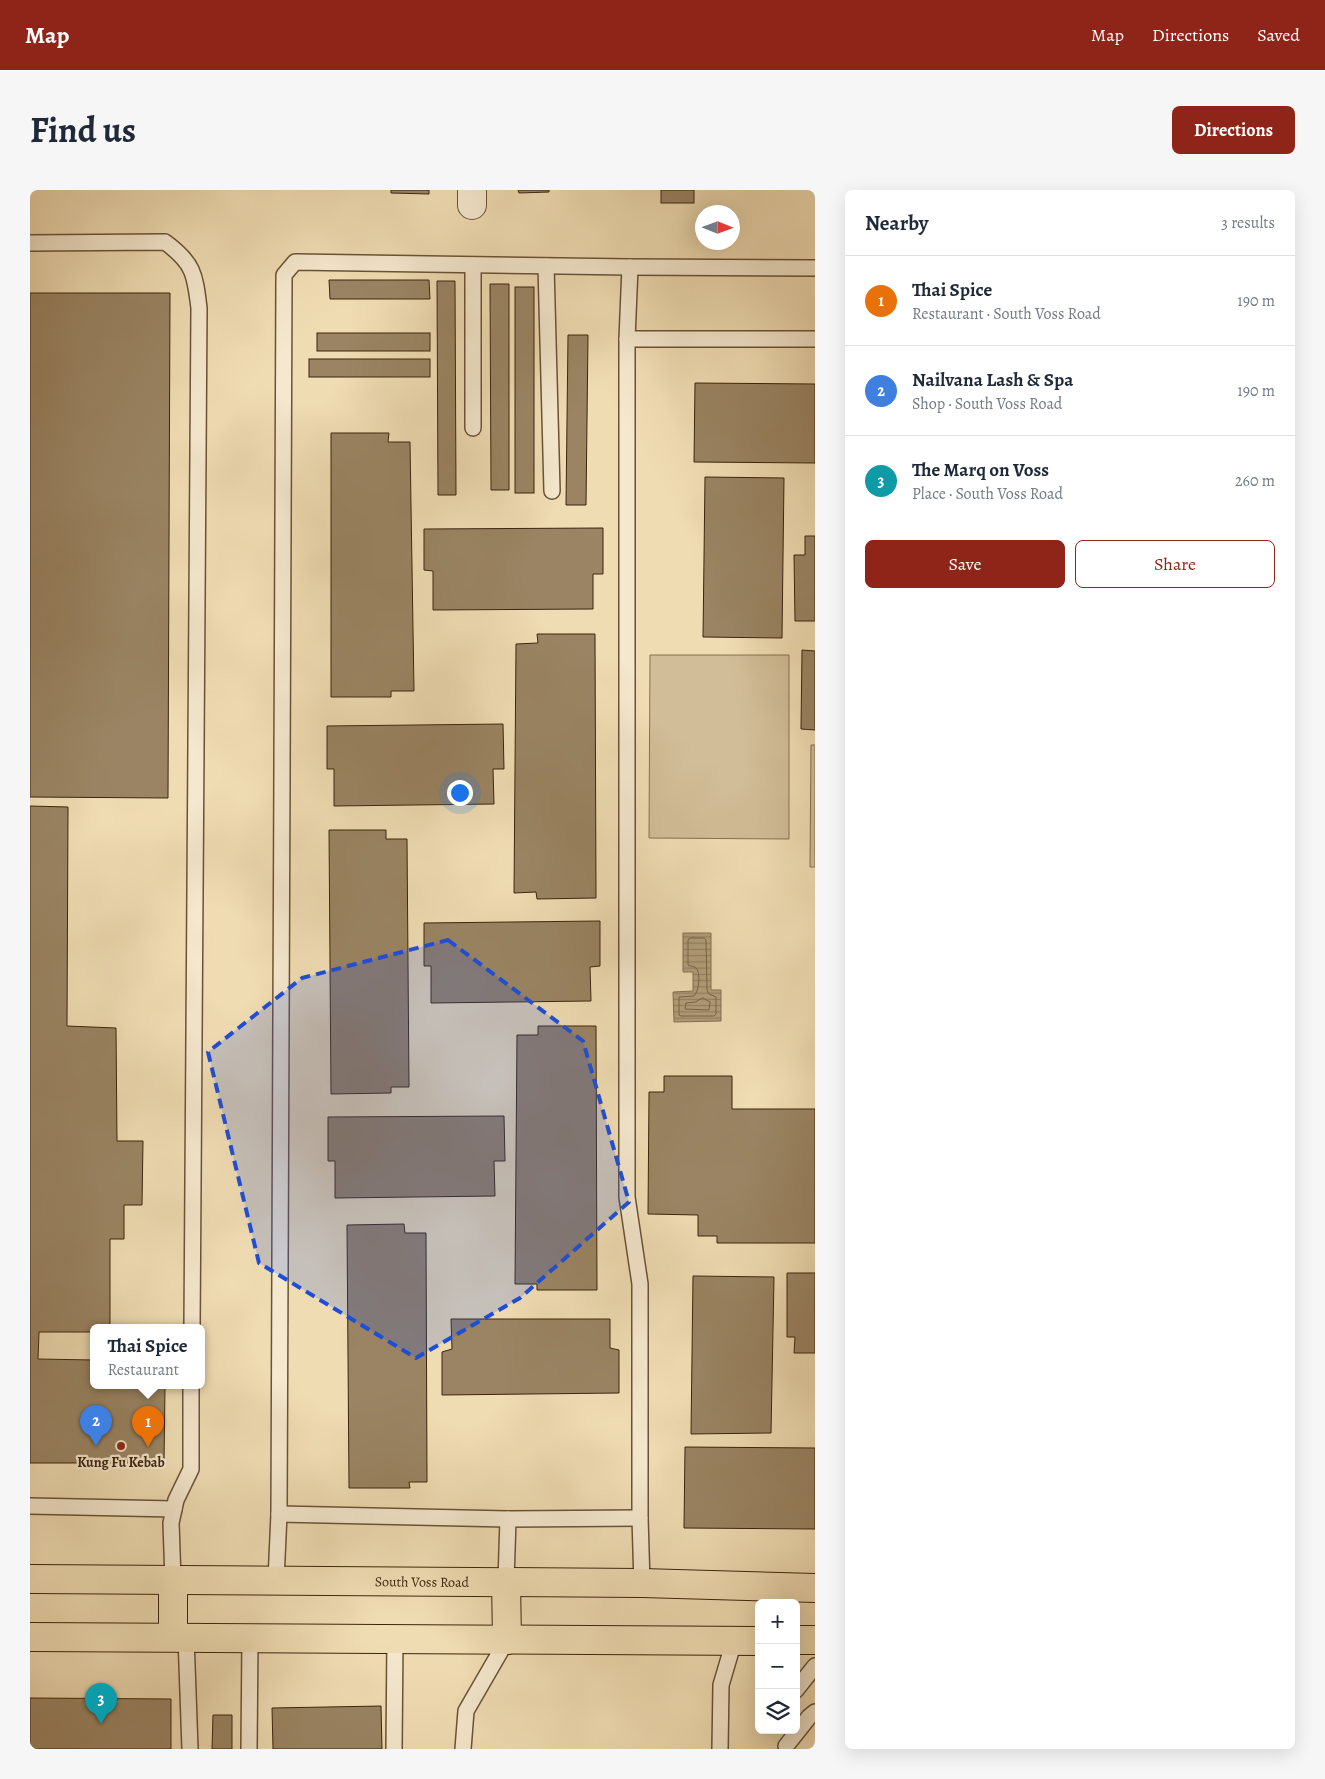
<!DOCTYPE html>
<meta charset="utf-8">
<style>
:root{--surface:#fff;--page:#f6f6f7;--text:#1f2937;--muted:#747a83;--line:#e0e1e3;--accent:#8f2418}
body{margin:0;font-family:Alegreya,serif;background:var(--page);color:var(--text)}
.controls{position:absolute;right:15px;bottom:15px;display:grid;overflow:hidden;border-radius:8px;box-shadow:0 5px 20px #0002}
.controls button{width:45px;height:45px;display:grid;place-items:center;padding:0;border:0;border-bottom:1px solid var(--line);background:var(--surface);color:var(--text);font:25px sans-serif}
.compass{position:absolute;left:665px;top:15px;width:45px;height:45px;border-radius:50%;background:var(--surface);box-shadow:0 5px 20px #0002;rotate:91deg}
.you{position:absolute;left:429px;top:602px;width:18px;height:18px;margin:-12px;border:4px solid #fff;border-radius:50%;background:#1a73e8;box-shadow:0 0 0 8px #1a73e833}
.badge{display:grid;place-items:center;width:32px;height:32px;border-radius:50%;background:var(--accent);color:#fff;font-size:16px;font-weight:700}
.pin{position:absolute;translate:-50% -41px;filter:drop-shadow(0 1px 2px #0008)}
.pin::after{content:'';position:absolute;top:26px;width:18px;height:15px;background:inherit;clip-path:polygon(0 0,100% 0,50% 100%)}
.popup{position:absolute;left:60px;top:1134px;width:115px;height:65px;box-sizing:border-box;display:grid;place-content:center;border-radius:8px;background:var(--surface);filter:drop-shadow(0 1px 4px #0005);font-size:16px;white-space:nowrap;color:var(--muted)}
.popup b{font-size:19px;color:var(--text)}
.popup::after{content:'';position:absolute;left:50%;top:100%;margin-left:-10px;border:10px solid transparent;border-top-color:var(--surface)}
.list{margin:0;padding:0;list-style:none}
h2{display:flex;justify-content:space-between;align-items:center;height:65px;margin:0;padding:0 20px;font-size:21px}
h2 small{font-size:16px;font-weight:400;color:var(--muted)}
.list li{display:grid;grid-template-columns:32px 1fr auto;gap:15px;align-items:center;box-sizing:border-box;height:90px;padding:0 20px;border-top:1px solid var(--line)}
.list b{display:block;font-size:19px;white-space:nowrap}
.list p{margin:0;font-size:16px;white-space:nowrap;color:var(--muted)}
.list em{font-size:16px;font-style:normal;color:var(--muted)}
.actions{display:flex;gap:10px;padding:15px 20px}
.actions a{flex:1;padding:11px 0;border:1px solid var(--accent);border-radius:8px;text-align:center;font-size:18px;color:var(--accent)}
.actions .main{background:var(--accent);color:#fff}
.icon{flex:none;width:28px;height:28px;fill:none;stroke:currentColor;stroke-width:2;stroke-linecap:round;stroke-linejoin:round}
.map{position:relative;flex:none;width:785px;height:1559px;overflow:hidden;border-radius:8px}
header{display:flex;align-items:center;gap:30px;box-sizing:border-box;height:70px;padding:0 25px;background:var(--accent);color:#fff}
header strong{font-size:24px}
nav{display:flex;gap:28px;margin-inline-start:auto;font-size:18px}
.intro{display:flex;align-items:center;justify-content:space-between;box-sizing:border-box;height:120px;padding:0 30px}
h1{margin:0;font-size:35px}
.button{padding:12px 22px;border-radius:8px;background:var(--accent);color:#fff;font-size:18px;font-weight:700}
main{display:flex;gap:30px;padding:0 30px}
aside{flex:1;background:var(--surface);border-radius:8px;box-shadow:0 5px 20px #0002}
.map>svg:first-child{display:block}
.green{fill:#d1bd97;stroke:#867152}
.water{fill:url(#water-rules);stroke:#836e4f}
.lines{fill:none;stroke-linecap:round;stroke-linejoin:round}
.shore{stroke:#786244;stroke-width:1}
.building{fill:#9a8463;stroke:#3c250d}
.service-casing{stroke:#695336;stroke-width:18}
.minor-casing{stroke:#695336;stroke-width:30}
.primary-casing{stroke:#3c250d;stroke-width:30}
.service{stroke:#f5e8ce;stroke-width:15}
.minor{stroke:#f5e8ce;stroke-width:28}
.primary{stroke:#f0dcb3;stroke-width:28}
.marked{fill:#1d4ed8;fill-opacity:0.2;stroke:#1d4ed8;stroke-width:4;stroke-dasharray:10 6;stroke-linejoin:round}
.poi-dot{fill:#8f2418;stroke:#f5e8ce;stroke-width:2}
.labels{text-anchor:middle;stroke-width:4.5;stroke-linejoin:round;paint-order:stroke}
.poi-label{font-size:14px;font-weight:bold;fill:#3c250d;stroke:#f5e8ce}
.street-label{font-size:14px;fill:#3c250d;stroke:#f5e8ce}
</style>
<header>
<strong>Map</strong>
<nav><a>Map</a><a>Directions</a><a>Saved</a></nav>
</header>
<div class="intro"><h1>Find us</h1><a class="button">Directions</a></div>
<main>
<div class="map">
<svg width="785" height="1559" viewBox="0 0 785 1559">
<defs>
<pattern id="water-rules" width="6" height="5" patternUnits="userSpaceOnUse" patternTransform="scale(1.25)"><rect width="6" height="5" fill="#b39e7b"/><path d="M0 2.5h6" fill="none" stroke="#938163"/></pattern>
</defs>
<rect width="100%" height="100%" fill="#f0dcb3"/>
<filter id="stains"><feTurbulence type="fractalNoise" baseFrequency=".004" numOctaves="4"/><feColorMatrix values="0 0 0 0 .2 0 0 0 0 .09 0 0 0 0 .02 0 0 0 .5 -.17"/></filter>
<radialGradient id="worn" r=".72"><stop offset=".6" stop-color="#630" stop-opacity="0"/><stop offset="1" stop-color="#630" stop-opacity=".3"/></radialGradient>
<g class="green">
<polygon points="620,465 759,465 759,649 619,648"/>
<polygon points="781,555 785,555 785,677 780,677"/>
</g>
<polygon class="water" points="653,743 681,743 681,800 691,800 691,831 644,832 643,802 663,801 663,782 653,782"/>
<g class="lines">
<g class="shore">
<path d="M660,748H674L676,750L677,800L679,804L686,807V824L684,826H651L649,825V807L664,806C669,802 671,782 666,778C663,776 660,776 658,775V751Z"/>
<polygon points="673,808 680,812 679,820 655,819 656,813 665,812"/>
</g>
</g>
<g class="building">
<polygon points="361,0 399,0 399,4 361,3"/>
<polygon points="488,0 519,0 519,2 489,3"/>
<rect x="631" y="0" width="33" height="13"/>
<polygon points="299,90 399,90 400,109 300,109"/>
<polygon points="407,91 425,91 426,305 408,305"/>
<polygon points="460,94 479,94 479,300 461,300"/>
<rect x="485" y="97" width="19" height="206"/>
<polygon points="0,103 140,103 138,608 0,607"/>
<rect x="287" y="143" width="113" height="18"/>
<polygon points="538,145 558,145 556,315 536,315"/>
<rect x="279" y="169" width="121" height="18"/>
<polygon points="665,193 785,194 785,273 664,272"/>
<polygon points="301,243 359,243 358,252 380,252 384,501 361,501 361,507 301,507"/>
<polygon points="675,287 754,288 752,448 673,447"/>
<polygon points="573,338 573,384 563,384 563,419 403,420 403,381 394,380 394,339"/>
<polygon points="775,346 785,346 785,431 765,431 764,365 775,365"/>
<polygon points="507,444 565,444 566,708 507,709 506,702 484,703 486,454 508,453"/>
<polygon points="772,460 785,461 785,540 771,539"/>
<polygon points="473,534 474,579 463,579 464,614 304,616 304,579 297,579 297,536"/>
<polygon points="0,616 38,617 37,836 86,838 87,951 113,951 112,1015 94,1015 94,1049 80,1049 80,1138 64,1138 64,1142 9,1142 8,1169 64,1170 64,1196 135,1196 134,1273 0,1273"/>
<polygon points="299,640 356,640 356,649 377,649 379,897 361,897 361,903 301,904"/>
<polygon points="570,731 570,776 560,777 561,811 401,813 401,776 394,776 394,733"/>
<polygon points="508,836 566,836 567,1100 507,1100 507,1094 485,1094 487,845 508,845"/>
<polygon points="634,886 702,886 702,919 785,919 785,1053 687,1053 687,1046 668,1046 668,1025 618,1024 619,902 634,902"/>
<polygon points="474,926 475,971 464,971 465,1006 305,1008 305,971 298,971 298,927"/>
<polygon points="374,1034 375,1043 396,1043 397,1292 379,1292 380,1298 319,1298 317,1035"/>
<polygon points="757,1083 785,1083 785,1163 764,1163 765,1147 757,1147"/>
<polygon points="663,1086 744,1087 741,1243 661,1244"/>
<polygon points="421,1129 580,1129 580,1158 589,1160 589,1203 412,1205 412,1162 422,1159"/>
<polygon points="655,1257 785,1258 785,1339 654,1338"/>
<polygon points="0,1508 141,1509 141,1559 0,1559"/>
<polygon points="351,1516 352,1559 243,1559 242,1518"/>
<polygon points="183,1525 202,1525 202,1559 182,1559"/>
</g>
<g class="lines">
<defs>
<g id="service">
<path d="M0,53L135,52C164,73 165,85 169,118L162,1138"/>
<polyline points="443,75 443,238"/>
<polyline points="516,76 522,301"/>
<polyline points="600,77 597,149 597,1007 610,1094 610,1328 612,1393"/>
<polyline points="597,149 785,149"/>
<polyline points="0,1316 144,1319"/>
<polyline points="249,1324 478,1329 610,1328"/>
<polyline points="143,1390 141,1333 146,1310 161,1279 161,1196"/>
<polyline points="246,1390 249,1324 254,85 265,72 600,77 785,78"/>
<polyline points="476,1391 478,1329"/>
<polyline points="156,1447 160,1559"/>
<polyline points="766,1500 785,1476"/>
<polyline points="756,1556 779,1527 785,1522"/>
<polyline points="219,1559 220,1448"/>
<polyline points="364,1559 365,1449"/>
<polyline points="433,1559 436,1521 477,1450"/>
<polyline points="690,1559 691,1495 704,1451"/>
</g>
<polyline id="minor" points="442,15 442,0"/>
<g id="primary">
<path id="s1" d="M0,1389L612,1393L785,1398"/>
<polyline points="476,1391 477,1450"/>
<polyline points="0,1447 729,1451"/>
<polyline points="143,1447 143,1390"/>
<polyline points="766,1450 785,1450"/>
</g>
</defs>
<use href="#service" class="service-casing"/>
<use href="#minor" class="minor-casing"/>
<use href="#primary" class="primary-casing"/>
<use href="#service" class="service"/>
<use href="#minor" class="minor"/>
<use href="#primary" class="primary"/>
</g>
<path class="marked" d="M418,750L553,851L599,1012L490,1108L386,1168L229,1073L178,862L272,788Z"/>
<circle class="poi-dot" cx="91" cy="1256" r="5"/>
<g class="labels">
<g class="poi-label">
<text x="91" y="1277">Kung Fu Kebab</text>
</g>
<g class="street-label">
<text dy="5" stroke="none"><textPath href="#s1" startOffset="392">South Voss Road</textPath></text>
</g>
</g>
<rect width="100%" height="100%" filter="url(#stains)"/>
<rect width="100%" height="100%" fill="url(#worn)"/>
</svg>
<div class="controls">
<button>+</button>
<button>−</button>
<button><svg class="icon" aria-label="layers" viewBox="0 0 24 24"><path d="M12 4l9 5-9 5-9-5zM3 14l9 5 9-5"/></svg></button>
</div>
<svg class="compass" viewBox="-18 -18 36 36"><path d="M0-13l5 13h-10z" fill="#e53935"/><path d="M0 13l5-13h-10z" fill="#747a83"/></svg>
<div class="you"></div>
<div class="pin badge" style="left:118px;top:1257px;background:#e8710a">1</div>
<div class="popup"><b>Thai Spice</b>Restaurant</div>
<div class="pin badge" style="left:66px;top:1256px;background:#3f7fe0">2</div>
<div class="pin badge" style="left:71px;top:1534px;background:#0f9aa8">3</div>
</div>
<aside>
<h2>Nearby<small>3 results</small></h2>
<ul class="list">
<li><span class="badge" style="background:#e8710a">1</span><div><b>Thai Spice</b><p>Restaurant · South Voss Road</p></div><em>190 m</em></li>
<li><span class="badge" style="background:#3f7fe0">2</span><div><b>Nailvana Lash &amp; Spa</b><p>Shop · South Voss Road</p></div><em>190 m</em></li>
<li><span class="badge" style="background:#0f9aa8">3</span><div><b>The Marq on Voss</b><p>Place · South Voss Road</p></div><em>260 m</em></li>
</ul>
<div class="actions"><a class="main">Save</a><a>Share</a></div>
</aside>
</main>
